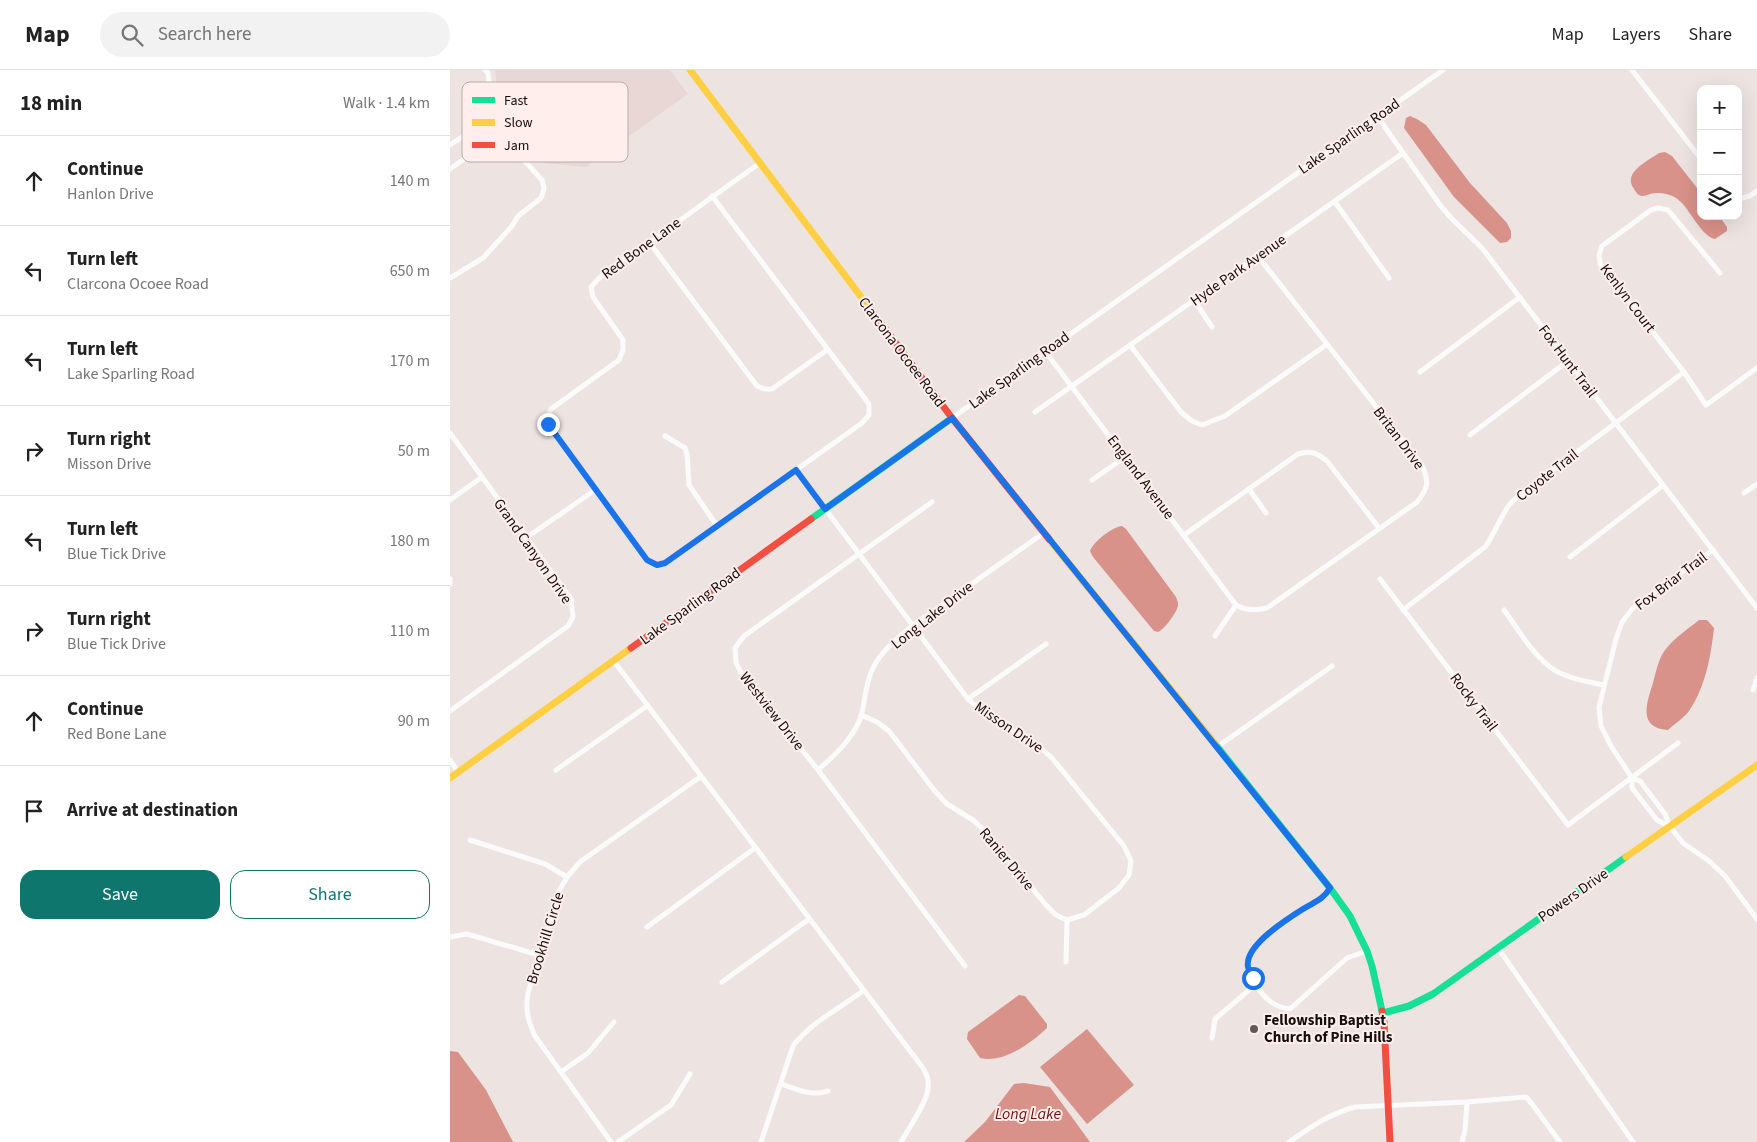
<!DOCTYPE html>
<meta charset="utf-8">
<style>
:root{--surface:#fff;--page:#f2f2f2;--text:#222;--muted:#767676;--line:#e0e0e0;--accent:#0f766e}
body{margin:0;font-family:"Source Sans 3",sans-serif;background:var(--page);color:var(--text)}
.controls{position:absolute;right:15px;top:15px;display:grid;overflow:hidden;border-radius:10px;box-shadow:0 5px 20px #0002}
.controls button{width:45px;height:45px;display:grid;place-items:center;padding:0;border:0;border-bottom:1px solid var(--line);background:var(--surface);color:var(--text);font:25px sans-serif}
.stop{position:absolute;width:15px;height:15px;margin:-11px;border:4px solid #1a73e8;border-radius:50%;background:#fff}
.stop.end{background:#1a73e8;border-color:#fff;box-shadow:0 1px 5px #0008}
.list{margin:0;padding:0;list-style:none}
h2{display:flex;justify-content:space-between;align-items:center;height:65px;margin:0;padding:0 20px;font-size:21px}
h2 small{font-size:16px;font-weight:400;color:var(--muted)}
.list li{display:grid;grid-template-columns:32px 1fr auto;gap:15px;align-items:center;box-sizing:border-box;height:90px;padding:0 20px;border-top:1px solid var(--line)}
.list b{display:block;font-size:19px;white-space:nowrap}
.list p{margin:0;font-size:16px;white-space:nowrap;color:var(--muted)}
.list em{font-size:16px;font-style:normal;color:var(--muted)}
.actions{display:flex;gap:10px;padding:15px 20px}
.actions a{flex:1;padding:11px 0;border:1px solid var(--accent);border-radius:15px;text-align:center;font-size:18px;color:var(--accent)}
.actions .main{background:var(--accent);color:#fff}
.icon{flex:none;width:28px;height:28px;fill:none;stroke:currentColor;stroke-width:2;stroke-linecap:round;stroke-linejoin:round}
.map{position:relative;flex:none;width:1307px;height:1072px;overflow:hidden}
header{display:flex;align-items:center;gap:30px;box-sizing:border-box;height:70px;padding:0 25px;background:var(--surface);border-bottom:1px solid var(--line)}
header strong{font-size:24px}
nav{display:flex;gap:28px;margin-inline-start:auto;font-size:18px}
.search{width:350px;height:45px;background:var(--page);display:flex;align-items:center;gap:12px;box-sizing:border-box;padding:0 18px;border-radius:28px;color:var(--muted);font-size:19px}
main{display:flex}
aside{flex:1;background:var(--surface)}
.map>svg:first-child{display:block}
.built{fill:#e8d7d4}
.water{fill:#d89289}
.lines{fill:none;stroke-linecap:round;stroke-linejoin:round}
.street{stroke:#fcfbfb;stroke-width:5}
.fast{stroke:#16e098;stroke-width:7}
.slow{stroke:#ffcf43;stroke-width:7}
.jam{stroke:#f24e42;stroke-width:7}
.route{stroke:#1a73e8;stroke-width:6}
.poi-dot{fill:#605958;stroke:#ffeeeb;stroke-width:2}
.labels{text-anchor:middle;stroke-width:4;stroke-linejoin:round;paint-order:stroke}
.street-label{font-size:15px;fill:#140e0d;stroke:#ffeeeb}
.poi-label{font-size:15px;font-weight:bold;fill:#140e0d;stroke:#ffeeeb;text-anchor:start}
.water-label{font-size:16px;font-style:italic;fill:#6a120d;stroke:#ffeeeb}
.key{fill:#ffeeeb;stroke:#b8aba8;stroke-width:1}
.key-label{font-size:14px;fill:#140e0d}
</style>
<header>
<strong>Map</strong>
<div class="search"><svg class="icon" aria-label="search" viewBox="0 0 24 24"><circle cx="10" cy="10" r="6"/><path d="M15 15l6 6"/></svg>Search here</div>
<nav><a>Map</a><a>Layers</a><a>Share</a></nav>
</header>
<main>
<aside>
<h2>18 min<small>Walk · 1.4 km</small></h2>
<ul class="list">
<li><svg class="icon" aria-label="ahead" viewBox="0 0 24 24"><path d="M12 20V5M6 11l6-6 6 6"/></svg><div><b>Continue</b><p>Hanlon Drive</p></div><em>140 m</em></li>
<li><svg class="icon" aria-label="left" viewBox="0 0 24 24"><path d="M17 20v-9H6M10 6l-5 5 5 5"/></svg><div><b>Turn left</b><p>Clarcona Ocoee Road</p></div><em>650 m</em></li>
<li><svg class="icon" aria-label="left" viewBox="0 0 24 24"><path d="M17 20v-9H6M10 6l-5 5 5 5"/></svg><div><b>Turn left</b><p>Lake Sparling Road</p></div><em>170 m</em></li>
<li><svg class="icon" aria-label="right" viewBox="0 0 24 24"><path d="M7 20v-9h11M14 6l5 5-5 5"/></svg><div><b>Turn right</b><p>Misson Drive</p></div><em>50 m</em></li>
<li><svg class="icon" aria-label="left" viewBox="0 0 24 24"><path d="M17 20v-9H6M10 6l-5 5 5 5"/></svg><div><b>Turn left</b><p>Blue Tick Drive</p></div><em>180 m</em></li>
<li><svg class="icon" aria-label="right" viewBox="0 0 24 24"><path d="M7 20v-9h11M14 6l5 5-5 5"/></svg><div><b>Turn right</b><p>Blue Tick Drive</p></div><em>110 m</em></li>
<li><svg class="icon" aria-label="ahead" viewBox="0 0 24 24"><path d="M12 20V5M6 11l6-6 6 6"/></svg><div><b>Continue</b><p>Red Bone Lane</p></div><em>90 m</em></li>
<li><svg class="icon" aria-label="arrive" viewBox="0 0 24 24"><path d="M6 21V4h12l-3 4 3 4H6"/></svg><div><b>Arrive at destination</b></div></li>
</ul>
<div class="actions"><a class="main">Save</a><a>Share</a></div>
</aside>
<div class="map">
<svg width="1307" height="1072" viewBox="0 0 1307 1072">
<rect width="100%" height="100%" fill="#ede4e2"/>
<polygon class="built" points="45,0 220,0 238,24 136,97 93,93 48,34"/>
<g class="water">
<polygon points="960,46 967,49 976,55 1020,113 1057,153 1061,161 1061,168 1057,172 1050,173 1004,127 954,58 956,48"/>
<path d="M1215,82L1222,86L1251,123V146H1269L1277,157V161L1265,169C1250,166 1240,137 1226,128C1218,123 1208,122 1200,124C1198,125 1194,126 1192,126C1188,126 1186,122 1184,119C1172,102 1198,91 1209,83Z"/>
<path d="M672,456L676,459L726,527C727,530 728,531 728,535C728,541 714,560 708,562L704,561L643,487L640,481C643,472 662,457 672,456Z"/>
<path d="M1249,550H1257L1264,558C1261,586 1255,618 1239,641C1234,648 1224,654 1218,660C1187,658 1197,632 1203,613C1206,602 1208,590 1215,580C1224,568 1238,559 1249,550Z"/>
<path d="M569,925L575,926L597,954V958C581,973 553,994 530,988L517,969L518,962Z"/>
<polygon points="637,959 684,1015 637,1054 590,997"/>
<polygon points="0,981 8,982 36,1020 63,1072 0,1072"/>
<polygon points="574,1013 600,1017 640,1072 514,1072 535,1052 564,1014"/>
</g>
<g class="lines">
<g class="street">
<polyline points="1182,0 1251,89"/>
<polyline points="927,46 990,135 1002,149 1032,178 1307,538"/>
<polyline points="0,75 23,60 46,48"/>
<polyline points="0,99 53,61"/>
<path d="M262,126L419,334V345L412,353L215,493L207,495L197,491L98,355L97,347L101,339L169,290L173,280V270L143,227L141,217C156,198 180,186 200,172C236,146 273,119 310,93"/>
<polyline points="1288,129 1300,126 1307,121"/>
<polyline points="885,132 939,208"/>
<polyline points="199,172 307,316 314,319 322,319 377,280"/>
<polyline points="1270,203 1218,140 1208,138 1201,140 1152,176 1149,185 1150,194 1234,302 1256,335 1307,298"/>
<polyline points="0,208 33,188 62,156 68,146 91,128 93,123 94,117 92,110 69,85 48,52 42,39 38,3 35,0"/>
<polyline points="744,230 762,257"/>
<polyline points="680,275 731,342 742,351 752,355 775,346 876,275"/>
<path d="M595,281L786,535C797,541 805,540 817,538L967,432C979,417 979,412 972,395L807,185"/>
<polyline points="970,302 1070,227"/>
<polyline points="585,342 953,83"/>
<polyline points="502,348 993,0"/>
<polyline points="0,363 121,529 123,547 118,556 0,641"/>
<polyline points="1020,365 1118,291"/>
<polyline points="215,366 235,378 237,384 239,415 267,456"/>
<polyline points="346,400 518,629 536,645 584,672 602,688 674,776 681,791 679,805 669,818 634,845 617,850"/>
<polyline points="642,410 675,387"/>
<polyline points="799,419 816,443"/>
<polyline points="1294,423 1307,414"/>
<polyline points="0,430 32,407"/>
<polyline points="482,432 294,566 285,578 286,593 293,606 368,700 515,896"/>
<path d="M734,465L848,384C861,380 867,383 877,391L929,458"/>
<polyline points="76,468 145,420"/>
<polyline points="1120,487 1212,416"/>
<polyline points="0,509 0,514"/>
<polyline points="930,509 1118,755 1228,673"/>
<path d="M953,540L1035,477C1045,463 1050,447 1060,434C1064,429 1071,424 1076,420L1234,302"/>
<path d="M1054,540C1069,560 1084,588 1106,601C1121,609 1138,612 1154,615"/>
<polyline points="765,566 786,535"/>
<path d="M163,590L473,998C477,1005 479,1010 478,1018C478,1031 458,1059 451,1072"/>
<polyline points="1303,620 1307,608"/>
<polyline points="518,629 596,574"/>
<polyline points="411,645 427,652 439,661 484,720 497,734 523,750 535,761 596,835 606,845 617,850"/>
<polyline points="767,677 882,596"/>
<polyline points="0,690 8,702"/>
<polyline points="106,700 197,636"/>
<path d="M368,700C385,685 406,666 412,643C415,628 416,612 423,598C431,581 448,568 462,556L595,462"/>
<polyline points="1182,708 1190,711 1215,744 1220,757 1233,773 1259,791 1275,806 1307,849"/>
<polyline points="1220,757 1207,750 1182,718 1182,708 1161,676 1151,656 1149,637 1166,569 1172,552 1183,538 1263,480"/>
<polyline points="20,770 95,794 117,807"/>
<polyline points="197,857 305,778"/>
<polyline points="0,867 17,864 89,885"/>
<polyline points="1048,878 1183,1072"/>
<polyline points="616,892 617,850"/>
<polyline points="272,912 359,849"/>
<path d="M805,915C815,928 823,937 840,939L897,888L917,881"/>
<path d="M762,968L765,949L805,915C803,910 799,903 798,897C795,876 837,849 853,839C864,832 873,830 880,818"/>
<polyline points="111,1002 138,983 164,952"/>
<path d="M331,1014C347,1019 362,1027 378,1021"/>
<path d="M161,1072L85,966C78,951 75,940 78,923L109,821L117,807L130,792L250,707"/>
<polyline points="168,1072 221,1035 240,1004"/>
<path d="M311,1072L343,976C360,953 390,938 413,921"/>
<path d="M839,1072C861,1057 879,1044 905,1037L1017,1032L1076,1027L1082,1034L1110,1072"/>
<polyline points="1012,1072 1015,1060 1017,1032"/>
</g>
<g class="fast">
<polyline points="361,449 502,348"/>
<polyline points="765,674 880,818 900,846 917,881 922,896 932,941"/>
<polyline points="933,943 959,936 983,924 1176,787"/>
</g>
<g class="slow">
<polyline points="240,0 421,240"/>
<polyline points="599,469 765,674"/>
<polyline points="0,708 181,578"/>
<polyline points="1176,787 1307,695"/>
</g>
<g class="jam">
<polyline points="421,240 502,348 599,469"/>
<polyline points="181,578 361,449"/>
<polyline points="932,941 934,952 940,1072"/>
</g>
</g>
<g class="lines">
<path class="route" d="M98,354L197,490L207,495L215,493L346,400L375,439L502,348L880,818C873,830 864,832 853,839C837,849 794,876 798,897C799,901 802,905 803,908"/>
</g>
<circle class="poi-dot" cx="804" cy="959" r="5"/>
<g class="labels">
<g class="street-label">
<text transform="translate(899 66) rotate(-35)" y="5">Lake Sparling Road</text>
<text transform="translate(191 178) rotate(-36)" y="5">Red Bone Lane</text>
<text transform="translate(788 200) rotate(-35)" y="5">Hyde Park Avenue</text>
<text transform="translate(1178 228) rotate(53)" y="5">Kenlyn Court</text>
<text transform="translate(452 282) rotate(53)" y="5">Clarcona Ocoee Road</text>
<text transform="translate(1118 291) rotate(53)" y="5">Fox Hunt Trail</text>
<text transform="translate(569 300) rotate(-36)" y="5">Lake Sparling Road</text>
<text transform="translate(949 368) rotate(53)" y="5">Britan Drive</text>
<text transform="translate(1097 405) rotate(-38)" y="5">Coyote Trail</text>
<text transform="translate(691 407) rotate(53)" y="5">England Avenue</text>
<text transform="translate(83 481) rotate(55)" y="5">Grand Canyon Drive</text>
<text transform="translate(1221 511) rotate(-37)" y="5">Fox Briar Trail</text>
<text transform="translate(240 536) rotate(-36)" y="5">Lake Sparling Road</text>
<text transform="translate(482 545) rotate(-38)" y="5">Long Lake Drive</text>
<text transform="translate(1024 632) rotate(53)" y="5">Rocky Trail</text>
<text transform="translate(322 641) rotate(52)" y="5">Westview Drive</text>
<text transform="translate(559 657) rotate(34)" y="5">Misson Drive</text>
<text transform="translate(557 789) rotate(50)" y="5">Ranier Drive</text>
<text transform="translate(1123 825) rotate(-35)" y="5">Powers Drive</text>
<text transform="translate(95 868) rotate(-73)" y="5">Brookhill Circle</text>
</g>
<g class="poi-label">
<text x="814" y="955">Fellowship Baptist<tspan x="814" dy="17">Church of Pine Hills</tspan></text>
</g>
<g class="water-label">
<text x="578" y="1049">Long Lake</text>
</g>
</g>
<rect x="12" y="12" width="166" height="80" rx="8" class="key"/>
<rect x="22" y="27" width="23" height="6" fill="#16e098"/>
<rect x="22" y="49" width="23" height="7" fill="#ffcf43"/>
<rect x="22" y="72" width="23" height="6" fill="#f24e42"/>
<g class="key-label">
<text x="54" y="35">Fast</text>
<text x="54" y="57">Slow</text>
<text x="54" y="80">Jam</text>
</g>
</svg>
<div class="controls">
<button>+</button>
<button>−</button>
<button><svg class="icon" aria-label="layers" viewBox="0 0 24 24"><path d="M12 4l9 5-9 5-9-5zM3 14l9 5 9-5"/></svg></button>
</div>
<div class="stop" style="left:803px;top:908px"></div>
<div class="stop end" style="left:98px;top:354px"></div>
</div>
</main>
